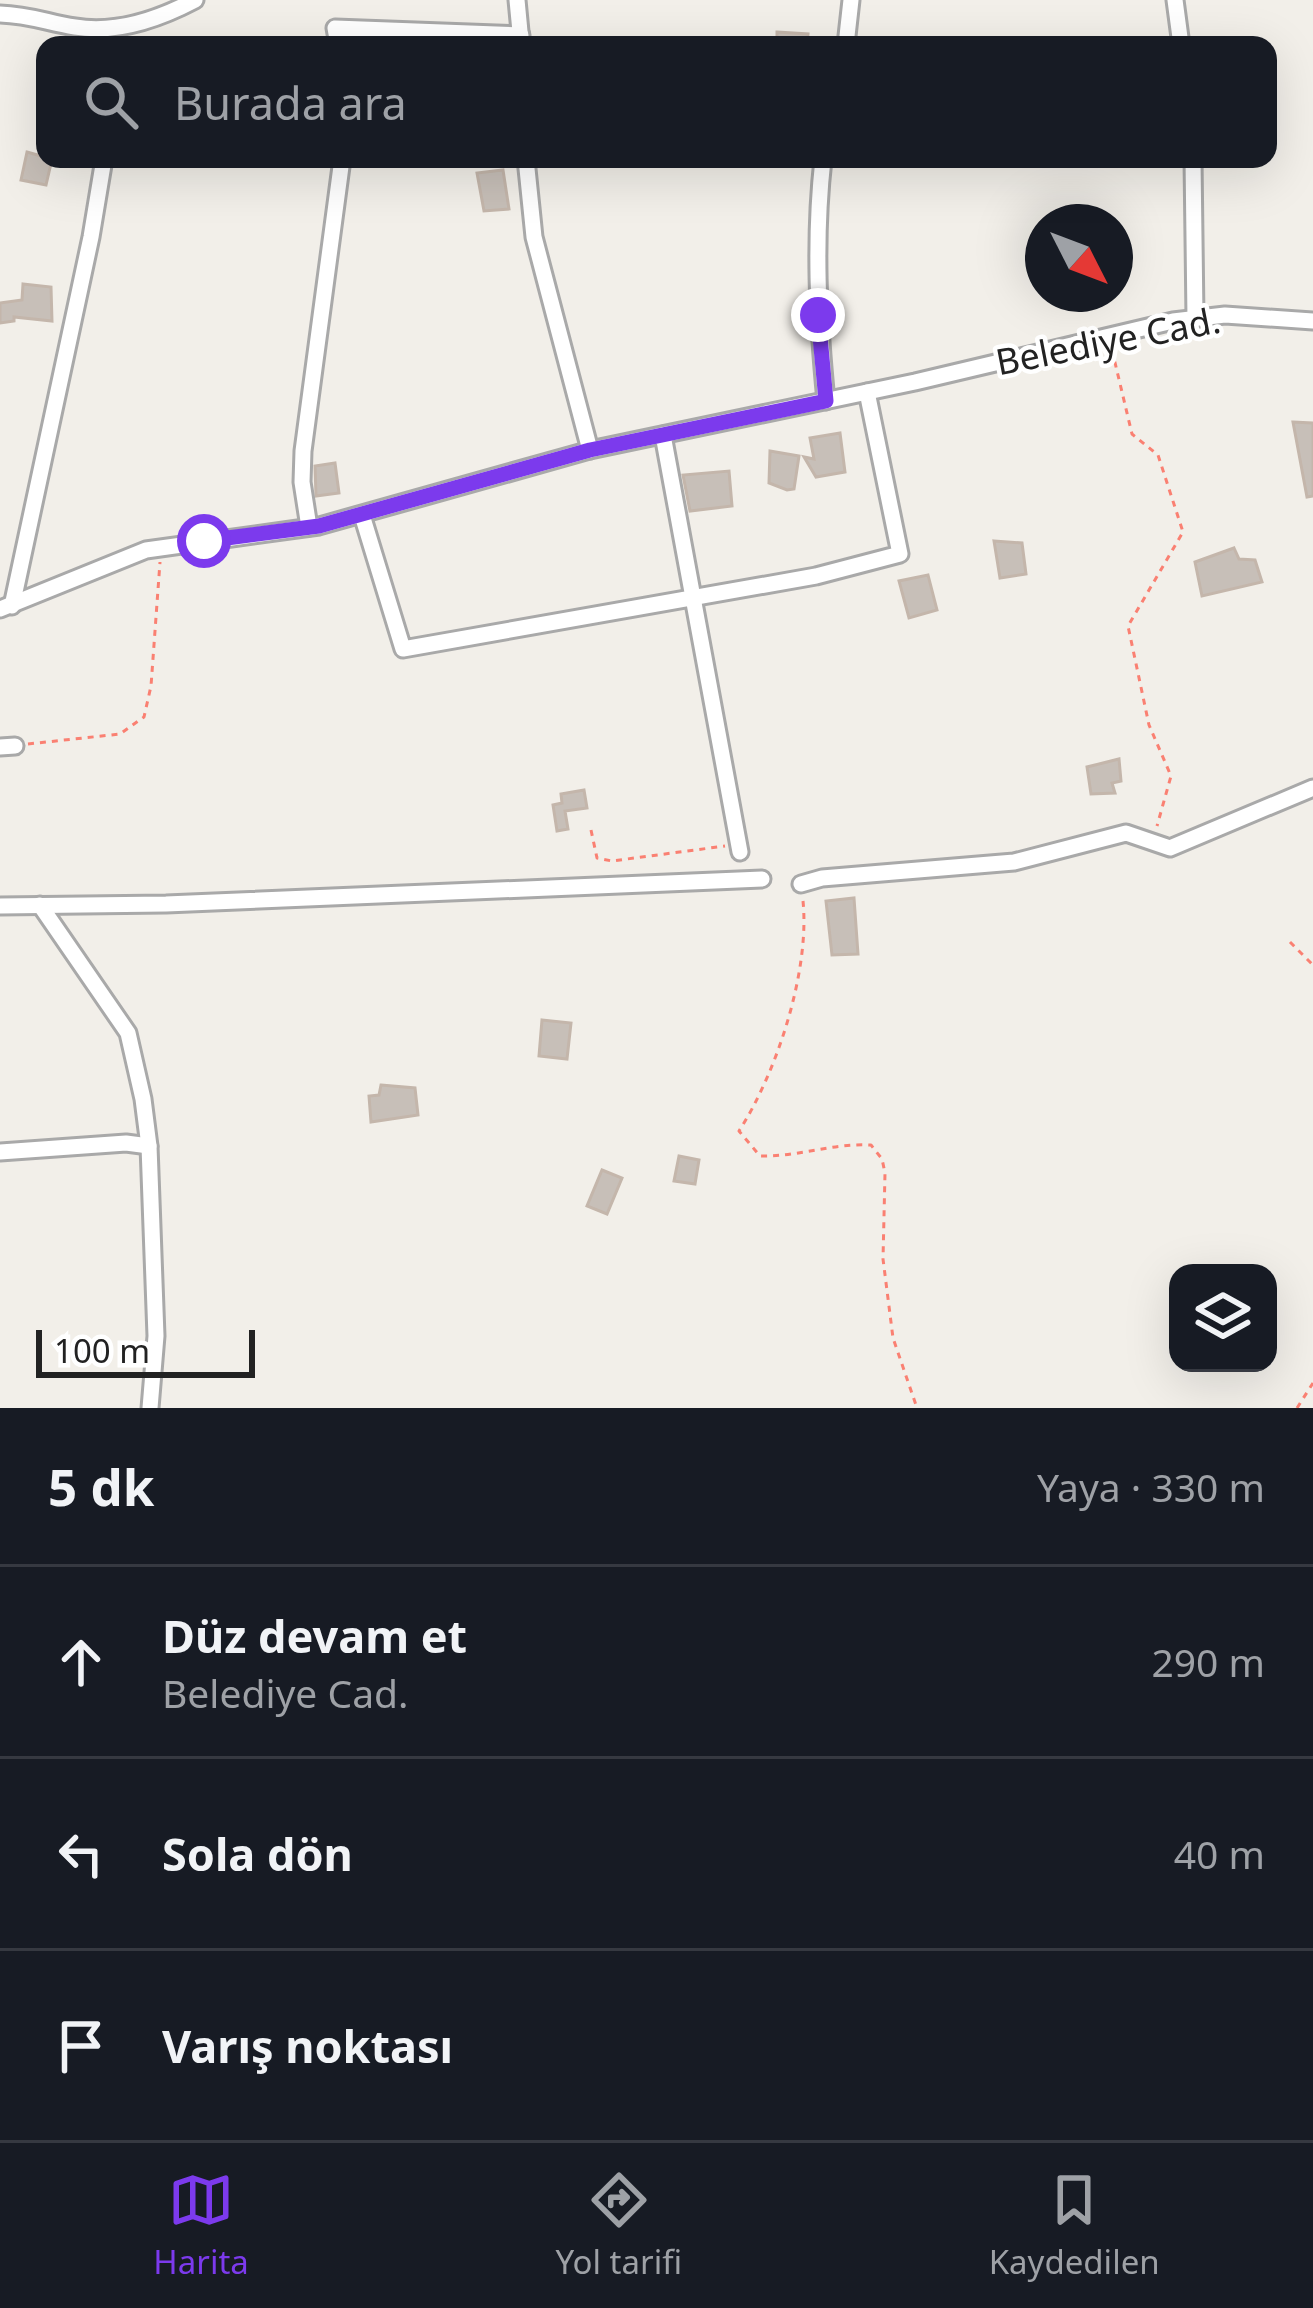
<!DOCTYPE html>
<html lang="tr">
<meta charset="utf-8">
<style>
:root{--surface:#171b24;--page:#242831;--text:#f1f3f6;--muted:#9ea1a6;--line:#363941;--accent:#7c3aed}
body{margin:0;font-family:"Noto Sans",sans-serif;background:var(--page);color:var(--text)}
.controls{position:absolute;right:36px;bottom:36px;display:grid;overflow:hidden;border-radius:24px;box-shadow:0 12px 48px #0002}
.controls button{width:108px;height:108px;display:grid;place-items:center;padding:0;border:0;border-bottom:3px solid var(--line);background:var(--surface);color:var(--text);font:60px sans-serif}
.compass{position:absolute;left:1025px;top:204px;width:108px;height:108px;border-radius:50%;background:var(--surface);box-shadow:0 12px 48px #0002;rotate:132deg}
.scale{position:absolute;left:36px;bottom:30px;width:219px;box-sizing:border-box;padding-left:12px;border:6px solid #222;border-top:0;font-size:33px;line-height:42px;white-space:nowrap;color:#222;-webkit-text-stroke:9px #fff;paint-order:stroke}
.stop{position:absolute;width:36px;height:36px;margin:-27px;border:9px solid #7c3aed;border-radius:50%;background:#fff}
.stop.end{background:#7c3aed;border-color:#fff;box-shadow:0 3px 12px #0008}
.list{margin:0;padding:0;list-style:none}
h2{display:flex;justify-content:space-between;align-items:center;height:156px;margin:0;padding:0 48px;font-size:51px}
h2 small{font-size:39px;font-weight:400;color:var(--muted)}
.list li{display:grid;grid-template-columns:78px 1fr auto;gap:36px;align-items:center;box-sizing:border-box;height:192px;padding:0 48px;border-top:3px solid var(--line)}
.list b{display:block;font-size:45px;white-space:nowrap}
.list p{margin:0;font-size:39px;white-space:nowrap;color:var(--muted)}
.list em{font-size:39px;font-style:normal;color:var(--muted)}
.icon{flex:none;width:66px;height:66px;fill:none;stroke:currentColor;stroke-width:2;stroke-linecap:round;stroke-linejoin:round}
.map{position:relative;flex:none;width:1313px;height:1408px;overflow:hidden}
.search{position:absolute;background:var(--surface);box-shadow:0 12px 48px #0002;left:36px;right:36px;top:36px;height:132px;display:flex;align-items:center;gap:30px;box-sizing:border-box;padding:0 42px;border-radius:24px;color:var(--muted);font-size:45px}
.sheet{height:732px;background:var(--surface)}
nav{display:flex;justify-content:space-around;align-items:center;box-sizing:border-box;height:168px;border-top:3px solid var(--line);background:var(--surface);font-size:33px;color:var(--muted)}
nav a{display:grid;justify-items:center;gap:6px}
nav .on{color:var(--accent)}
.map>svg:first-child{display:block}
.building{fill:#c7bfb8;stroke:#c4b6ab;stroke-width:3}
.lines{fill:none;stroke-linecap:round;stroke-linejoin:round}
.street-casing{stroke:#a9a9a9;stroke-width:21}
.path{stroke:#fa8072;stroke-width:3;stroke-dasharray:6 6;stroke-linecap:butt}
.street{stroke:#fff;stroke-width:15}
.route{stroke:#7c3aed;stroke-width:15}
.labels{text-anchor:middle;stroke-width:9;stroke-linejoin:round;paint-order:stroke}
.street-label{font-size:36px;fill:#222;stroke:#fff}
</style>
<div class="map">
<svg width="1313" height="1408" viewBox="0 0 1313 1408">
<rect width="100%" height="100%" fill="#f2efe9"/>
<g class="building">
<polygon points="777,32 808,34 807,45 777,45"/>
<polygon points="27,152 52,159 46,185 21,180"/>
<polygon points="503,170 509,209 484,211 477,173"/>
<polygon points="23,284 51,287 52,321 14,317 14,321 0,323 0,303 22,300"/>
<polygon points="1293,422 1313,423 1313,496 1307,497"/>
<polygon points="840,433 845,472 816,477 804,457 814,459 810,438"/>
<polygon points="770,451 799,456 794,489 787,490 769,483"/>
<polygon points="335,463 339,493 316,496 315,466"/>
<polygon points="729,471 732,506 690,511 683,475"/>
<polygon points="994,541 1022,543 1026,574 1000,578"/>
<polygon points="1234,548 1239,559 1255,560 1262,582 1202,596 1195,562"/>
<polygon points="928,575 937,610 909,618 899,581"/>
<polygon points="1119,759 1121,781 1112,783 1115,793 1091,794 1087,767"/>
<polygon points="584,790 587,808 565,811 568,829 557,831 553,805 562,803 561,794"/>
<polygon points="854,898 858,954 832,955 826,901"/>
<polygon points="542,1020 571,1023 567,1059 539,1056"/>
<polygon points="381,1085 415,1088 418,1115 371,1122 369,1096 379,1095"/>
<polygon points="679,1156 699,1160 695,1184 674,1181"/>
<polygon points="602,1170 622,1178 607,1214 587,1206"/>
</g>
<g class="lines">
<defs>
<g id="street">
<polyline points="517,0 521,42"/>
<polyline points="1175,0 1181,45"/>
<path d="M0,14C31,15 48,23 75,27C117,34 159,19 195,0"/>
<polyline points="338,45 335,28 521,35"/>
<polyline points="846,45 851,0"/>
<polyline points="526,159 534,237 590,450"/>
<path d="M823,159C814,240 818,320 826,401"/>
<polyline points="1193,159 1195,318"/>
<polyline points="663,435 740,852"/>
<polyline points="362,515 403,649 816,576 900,554 867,392"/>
<polyline points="309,527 302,482 303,451 342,159"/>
<polyline points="12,606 91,237 104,159"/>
<polyline points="0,609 146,550 319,526 590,450 915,382 1173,321 1225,315 1313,321"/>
<polyline points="0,747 15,746"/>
<polyline points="801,884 822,878 1014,862 1126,833 1170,848 1313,788"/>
<polyline points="40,905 128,1033 143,1099 149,1146 156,1336 150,1408"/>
<polyline points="0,906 166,904 762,879"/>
<polyline points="0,1152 126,1143 149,1146"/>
</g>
</defs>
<use href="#street" class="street-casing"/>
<g class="path">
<polyline points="1112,350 1132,434 1158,455 1183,532 1128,626 1149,725 1171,776 1157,826"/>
<polyline points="28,744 120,734 144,717 151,686 160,562"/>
<polyline points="591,830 597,858 612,861 725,846"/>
<path d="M803,901C810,971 777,1072 739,1131L760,1156C798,1157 832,1143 871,1145L882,1159L885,1173L883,1259L893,1338L917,1408"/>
<polyline points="1290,942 1313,965"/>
<polyline points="1297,1408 1313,1383"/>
</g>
<use href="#street" class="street"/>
</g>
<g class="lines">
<polyline class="route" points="204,541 319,526 590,450 826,401 818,315"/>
</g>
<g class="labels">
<g class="street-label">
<text transform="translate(1108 341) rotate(-11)" y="13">Belediye Cad.</text>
</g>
</g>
</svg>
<div class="controls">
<button><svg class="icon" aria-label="layers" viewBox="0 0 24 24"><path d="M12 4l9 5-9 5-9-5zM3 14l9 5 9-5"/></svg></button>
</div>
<svg class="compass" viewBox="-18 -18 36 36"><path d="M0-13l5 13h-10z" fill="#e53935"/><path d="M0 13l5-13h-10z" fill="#9ea1a6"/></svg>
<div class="scale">100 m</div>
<div class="stop" style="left:204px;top:541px"></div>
<div class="stop end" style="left:818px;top:315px"></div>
<div class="search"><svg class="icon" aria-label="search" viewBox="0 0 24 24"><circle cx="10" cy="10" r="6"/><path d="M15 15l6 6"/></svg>Burada ara</div>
</div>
<section class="sheet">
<h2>5 dk<small>Yaya · 330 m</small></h2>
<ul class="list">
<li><svg class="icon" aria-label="ahead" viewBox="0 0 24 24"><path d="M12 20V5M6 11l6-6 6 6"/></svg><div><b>Düz devam et</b><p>Belediye Cad.</p></div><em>290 m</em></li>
<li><svg class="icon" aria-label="left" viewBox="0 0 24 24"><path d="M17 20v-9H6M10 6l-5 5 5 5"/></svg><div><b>Sola dön</b></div><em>40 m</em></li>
<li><svg class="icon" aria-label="arrive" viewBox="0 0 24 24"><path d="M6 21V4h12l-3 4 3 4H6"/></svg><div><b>Varış noktası</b></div></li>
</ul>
</section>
<nav>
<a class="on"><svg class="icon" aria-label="map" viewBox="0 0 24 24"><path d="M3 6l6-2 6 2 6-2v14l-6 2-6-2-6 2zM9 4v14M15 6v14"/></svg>Harita</a>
<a><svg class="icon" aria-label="directions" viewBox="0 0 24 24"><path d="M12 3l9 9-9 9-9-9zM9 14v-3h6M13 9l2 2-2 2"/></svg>Yol tarifi</a>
<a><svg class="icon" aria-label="saved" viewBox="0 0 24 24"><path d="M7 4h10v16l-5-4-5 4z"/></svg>Kaydedilen</a>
</nav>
